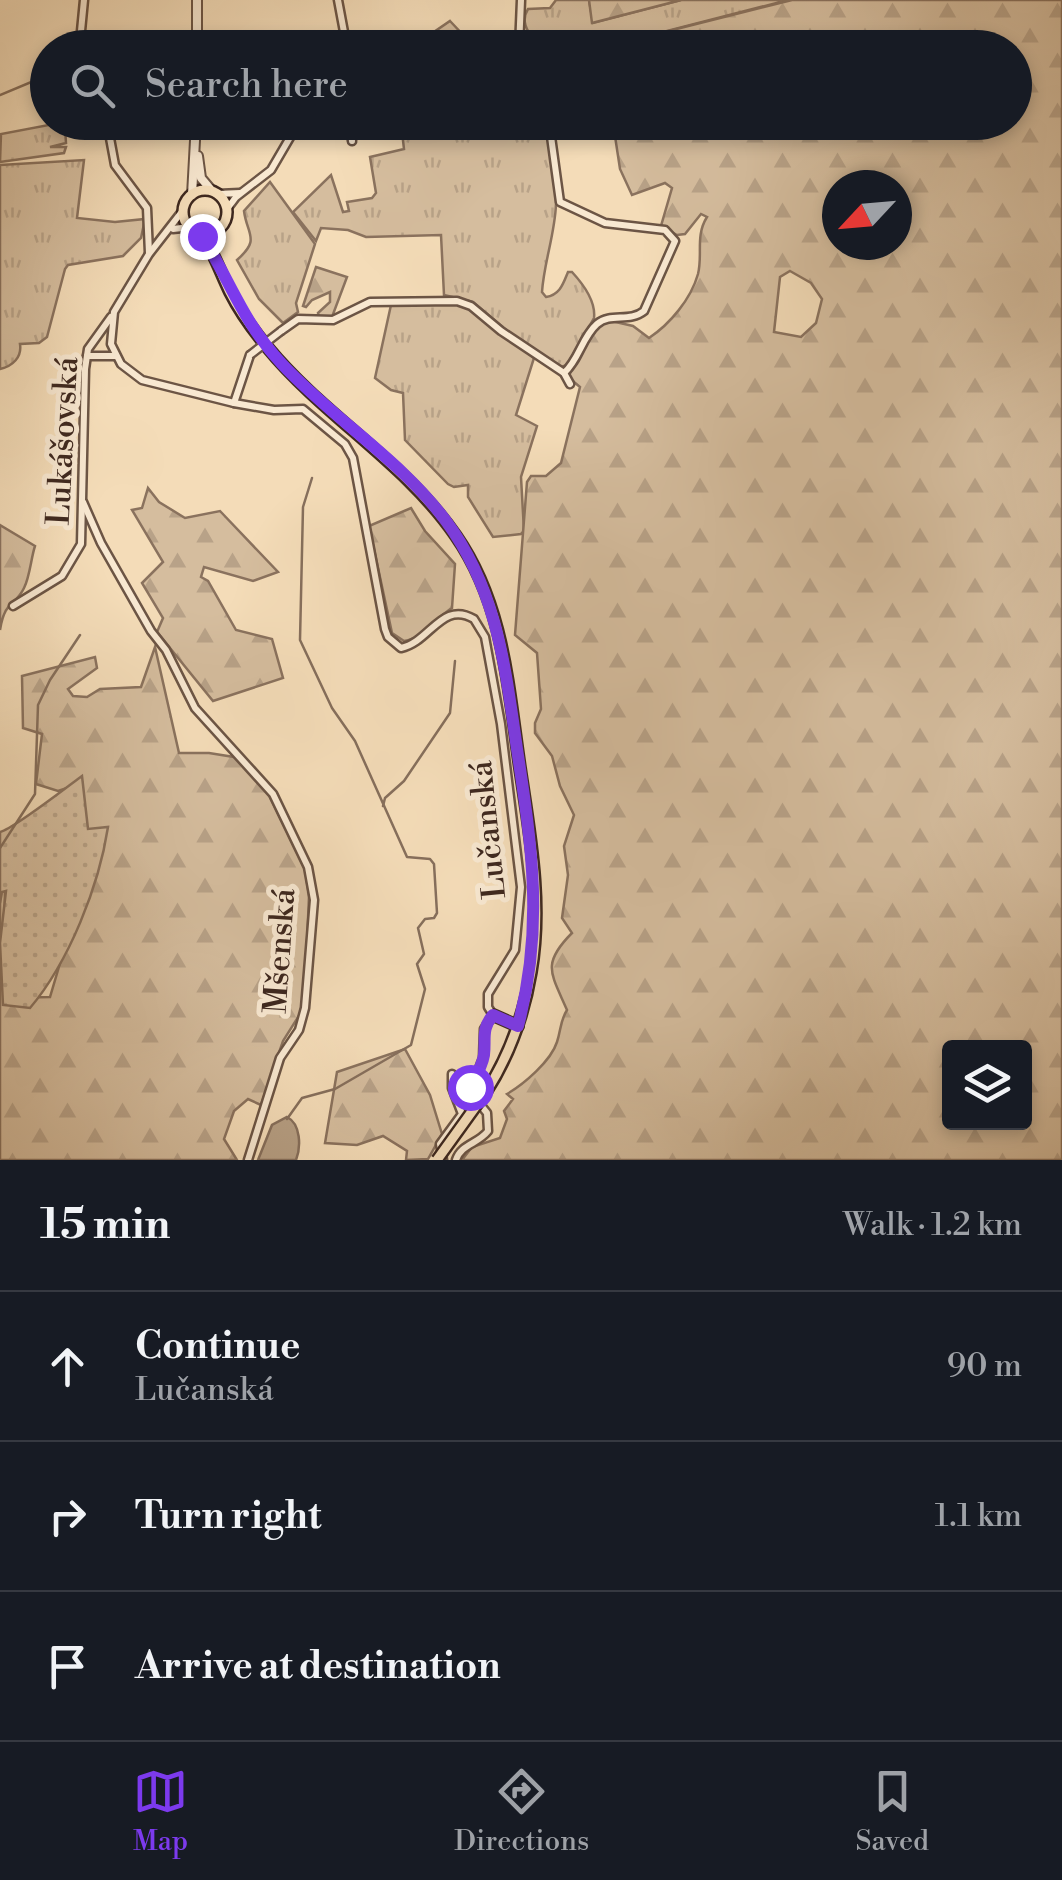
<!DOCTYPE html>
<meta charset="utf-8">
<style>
:root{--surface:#171b24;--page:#20242c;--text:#f1f3f6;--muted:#9ea1a6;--line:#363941;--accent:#7c3aed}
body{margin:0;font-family:"Libre Bodoni",serif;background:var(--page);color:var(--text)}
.controls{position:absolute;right:30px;bottom:30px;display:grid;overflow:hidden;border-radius:10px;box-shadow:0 5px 15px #0003}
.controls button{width:90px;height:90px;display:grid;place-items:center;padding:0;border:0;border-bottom:2px solid var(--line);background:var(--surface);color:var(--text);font:50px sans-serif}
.compass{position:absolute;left:822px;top:170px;width:90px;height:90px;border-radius:50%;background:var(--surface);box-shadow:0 5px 15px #0003;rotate:244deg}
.stop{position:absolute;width:30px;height:30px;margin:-22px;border:8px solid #7c3aed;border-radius:50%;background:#fff}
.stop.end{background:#7c3aed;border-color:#fff;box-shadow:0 2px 10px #0008}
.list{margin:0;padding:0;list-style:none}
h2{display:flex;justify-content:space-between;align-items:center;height:130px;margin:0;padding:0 40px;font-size:42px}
h2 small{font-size:32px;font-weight:400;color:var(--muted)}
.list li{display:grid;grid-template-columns:65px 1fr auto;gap:30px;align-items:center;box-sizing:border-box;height:150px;padding:0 40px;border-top:2px solid var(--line)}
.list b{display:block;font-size:38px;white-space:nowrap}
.list p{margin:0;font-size:32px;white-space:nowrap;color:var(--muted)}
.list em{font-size:32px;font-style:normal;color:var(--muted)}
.icon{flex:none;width:55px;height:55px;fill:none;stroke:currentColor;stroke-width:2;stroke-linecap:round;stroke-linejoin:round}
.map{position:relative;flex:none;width:1062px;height:1160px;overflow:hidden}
.search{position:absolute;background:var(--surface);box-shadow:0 5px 15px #0003;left:30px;right:30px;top:30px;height:110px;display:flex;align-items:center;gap:25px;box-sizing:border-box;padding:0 35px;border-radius:55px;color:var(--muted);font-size:38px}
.sheet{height:580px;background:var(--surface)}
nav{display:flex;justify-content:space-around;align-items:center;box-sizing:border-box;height:140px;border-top:2px solid var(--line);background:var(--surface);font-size:28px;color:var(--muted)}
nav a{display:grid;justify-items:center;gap:5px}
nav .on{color:var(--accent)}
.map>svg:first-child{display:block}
.grass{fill:url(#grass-tufts);stroke:#8a725e;stroke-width:2.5}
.forest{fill:url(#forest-firs);stroke:#8a725e;stroke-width:2.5;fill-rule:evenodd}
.park{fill:url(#park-dots);stroke:#8a725e;stroke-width:2.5}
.water{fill:#b69f84;stroke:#866f5c;stroke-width:2.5}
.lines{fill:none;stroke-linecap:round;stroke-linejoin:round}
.stream{stroke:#866f5c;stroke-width:2.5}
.minor-casing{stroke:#6c5545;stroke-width:11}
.tertiary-casing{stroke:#6c5545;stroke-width:12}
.primary-casing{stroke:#3e281f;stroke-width:14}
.minor{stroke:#f8e8d1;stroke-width:6}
.tertiary{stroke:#f8e8d1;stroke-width:8}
.primary{stroke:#f4dcb8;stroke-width:9}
.minor-bridge-casing{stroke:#6c5545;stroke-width:11;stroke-linecap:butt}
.primary-bridge-casing{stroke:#3e281f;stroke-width:14;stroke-linecap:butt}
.minor-bridge{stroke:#f8e8d1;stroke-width:6}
.primary-bridge{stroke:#f4dcb8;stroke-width:9}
.route{stroke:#7c3aed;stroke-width:12}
.labels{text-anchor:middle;stroke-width:10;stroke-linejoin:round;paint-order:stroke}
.street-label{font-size:32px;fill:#3e281f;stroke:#f8e8d1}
</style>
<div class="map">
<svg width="1062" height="1160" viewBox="0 0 1062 1160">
<defs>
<pattern id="grass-tufts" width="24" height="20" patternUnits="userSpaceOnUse" patternTransform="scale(2.5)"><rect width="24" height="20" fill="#d5bd9e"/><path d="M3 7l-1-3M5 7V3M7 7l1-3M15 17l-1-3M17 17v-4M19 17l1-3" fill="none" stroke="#b8a288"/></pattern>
<pattern id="forest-firs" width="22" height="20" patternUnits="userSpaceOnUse" patternTransform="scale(2.5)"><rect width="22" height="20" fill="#d5bd9e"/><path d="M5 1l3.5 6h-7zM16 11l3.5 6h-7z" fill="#b8a288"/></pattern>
<pattern id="park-dots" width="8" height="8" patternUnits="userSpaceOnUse" patternTransform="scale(2.5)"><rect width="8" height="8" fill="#d5bd9e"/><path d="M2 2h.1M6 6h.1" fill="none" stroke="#b8a288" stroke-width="1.8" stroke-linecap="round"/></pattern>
</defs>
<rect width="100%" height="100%" fill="#f4dcb8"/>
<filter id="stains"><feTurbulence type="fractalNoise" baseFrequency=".002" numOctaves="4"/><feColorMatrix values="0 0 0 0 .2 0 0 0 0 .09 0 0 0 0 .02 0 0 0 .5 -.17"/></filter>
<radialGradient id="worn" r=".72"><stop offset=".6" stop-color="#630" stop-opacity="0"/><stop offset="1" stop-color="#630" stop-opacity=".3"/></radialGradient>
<g class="grass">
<path d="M556,0H589L593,23L681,0H788L605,47L598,45V48L538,47C530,34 519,23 528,9L550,8Z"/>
<polygon points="450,21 467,39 487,39 494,35 507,47 435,47 434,32"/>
<polygon points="59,123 65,128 66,143 50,147 66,147 64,153 0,162 1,134"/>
<path d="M401,123H546C548,149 557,177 556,204C555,234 544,262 542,292L546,297C560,295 563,284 568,272H572C584,285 596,301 594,318L567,365L561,367L517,339L473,302L444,295L441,235L366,237L348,230L321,228L316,241L293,212L331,175L343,212L349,211L347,202L372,198L376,193L370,157L404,149Z"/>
<path d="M84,160L77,218L115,222L145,219L141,238L123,256L68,265L65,269L47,337L39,343L20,344C22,357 13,366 0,369V165Z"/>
<path d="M270,182L315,244L296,303L298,312L283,323L259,299L237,260C261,239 247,235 244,211Z"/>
<polygon points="451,302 471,308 534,358 516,415 537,426 521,477 524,531 521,534 493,537 468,497 468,485 454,487 448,484 405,440 403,393 391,390 375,378 391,305"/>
</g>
<g class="forest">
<polygon points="589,0 681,0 592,23"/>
<path d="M792,0H1062V1160H462L472,1147L500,1138L507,1119L504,1111L513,1099L507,1094C524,1084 551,1061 557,1042C561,1030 560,1021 567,1010C551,973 541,964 572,933L562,918L568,875L564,846L574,815L560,786L552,756L535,733V723L541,709L537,653L515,635L527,482L531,476H546L561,463L580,387L568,377L595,328L607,320L633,326L649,338C670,324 691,299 698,274C703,254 695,236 707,217L701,214L685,234L677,235L661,226L672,188L665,183L632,195L620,169L613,123L1014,122V48L605,47ZM837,185H897V245H837ZM790,271L811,283L822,299L816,323L801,337L774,332L780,277ZM950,1048H1024V1122H950Z"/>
<polygon points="316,267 347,277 332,317 319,317 318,313 330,302 330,292 312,300 306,307 303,306"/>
<polygon points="148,488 159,502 185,518 220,511 278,572 253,581 204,567 201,577 208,581 236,630 272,639 283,678 213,701 157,632 163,618 142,583 163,562 132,510 142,508"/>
<path d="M411,508L425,531L455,564L452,608C435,618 423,639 404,641L392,633L369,526Z"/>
<path d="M0,525L35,546C31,558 30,576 24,588C15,607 5,599 0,630Z"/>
<polygon points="155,647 179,753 209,753 240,758 269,795 305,869 309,896 305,988 300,1014 283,1041 261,1105 248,1099 234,1111 224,1139 237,1160 0,1160 0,888 5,887 4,998 50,997 95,845 79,815 82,783 58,791 36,784 42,734 23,728 22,676 95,657 97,668 68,689 73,696 87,697 100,689 141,687"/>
<polygon points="405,1049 430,1095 442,1134 428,1159 406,1160 407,1151 383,1136 357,1145 325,1143 337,1072"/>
</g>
<path class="park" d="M82,776L88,829L108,827C99,886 69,962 30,1008L3,1005L0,943L6,891L2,892L0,903V832C12,830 67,787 82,776Z"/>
<path class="water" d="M287,1117C301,1124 301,1147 296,1160H258L272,1125Z"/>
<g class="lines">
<g class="stream">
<polyline points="0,95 48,75"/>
<polyline points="383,806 385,798 404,781 450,713 455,661"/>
<polyline points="0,848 35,794 38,705 50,680 80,635"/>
<polyline points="287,1119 302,1098 335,1089 411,1045 425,989 417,964 424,954 418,928 425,919 434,918 437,913 434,864 430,859 407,857 355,741 332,708 300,640 303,507 312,478"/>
</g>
<defs>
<g id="minor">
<polyline points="84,0 81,31 87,48"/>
<polyline points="338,0 347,48"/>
<polyline points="519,48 521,0"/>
<polyline points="107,122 115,165 147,208 149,253"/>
<polyline points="350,122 352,141"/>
<path d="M549,122L560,202L605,223L665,230L675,241L644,311C629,323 611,312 597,324C582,337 579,360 564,373"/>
<polyline points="218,194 240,193"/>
<path d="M184,209L149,254L114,312L111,344L121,364L142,380L234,403L274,410L303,409L345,444L353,458L385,629L388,637L401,648C430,642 442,600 474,619L485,637L501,724L521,887L515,950L488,994V1007L493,1015L484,1029L483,1058L470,1092L487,1113L488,1131C478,1144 461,1144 456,1160"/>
<polyline points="227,209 236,197 271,170 299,122"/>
<polyline points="173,229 191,227"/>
<polyline points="281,331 298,319 333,320 370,302 457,301 471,306 501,331 564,373 570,384"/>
<polyline points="87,356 116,356"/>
<polyline points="234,403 250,355"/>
<polyline points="83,502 101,543 151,631 166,650 195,708 273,794 308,867 314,900 305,1008 299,1030 280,1058 248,1160"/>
<polyline points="13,606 62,576 81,544 85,369 88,349 111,317"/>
<polyline points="443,1160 440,1144 462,1114 452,1088 452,1074"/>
</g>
<g id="tertiary">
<polyline points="197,48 197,0"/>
<polyline points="198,156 201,178 212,191"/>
<polyline points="192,195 196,122"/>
</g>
<g id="primary">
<circle cx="205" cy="212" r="22"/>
<path d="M198,232C213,248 220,272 230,292C240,312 254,331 268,348C325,417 405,462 456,536C504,605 508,687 520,768C530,835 543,904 531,972C524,1014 509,1056 486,1092"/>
<polyline points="493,1015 518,1026"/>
</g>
</defs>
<use href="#minor" class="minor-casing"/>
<use href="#tertiary" class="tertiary-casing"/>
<use href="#primary" class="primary-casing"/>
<use href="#minor" class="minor"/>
<use href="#tertiary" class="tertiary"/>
<use href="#primary" class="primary"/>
<defs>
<polyline id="minor-bridge" points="250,355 281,331"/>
<polyline id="primary-bridge" points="437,1160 486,1092"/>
</defs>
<use href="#minor-bridge" class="minor-bridge-casing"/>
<use href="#primary-bridge" class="primary-bridge-casing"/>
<use href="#minor-bridge" class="minor-bridge"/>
<use href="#primary-bridge" class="primary-bridge"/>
</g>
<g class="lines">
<path class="route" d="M202,236C231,282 242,321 282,364C333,419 401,460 446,521C497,590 505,666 517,749C532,847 544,928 518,1026L493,1015C481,1029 486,1039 484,1055C482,1067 476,1076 470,1087"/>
</g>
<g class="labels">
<g class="street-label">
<text transform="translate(62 441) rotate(-87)" y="11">Lukášovská</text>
<text transform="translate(487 830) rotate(-96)" y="11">Lučanská</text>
<text transform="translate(279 951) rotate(-86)" y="11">Mšenská</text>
</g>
</g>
<rect width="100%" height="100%" filter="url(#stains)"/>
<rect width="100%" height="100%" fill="url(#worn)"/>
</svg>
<div class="controls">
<button><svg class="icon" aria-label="layers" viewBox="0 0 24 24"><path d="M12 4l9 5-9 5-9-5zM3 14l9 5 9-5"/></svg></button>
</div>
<svg class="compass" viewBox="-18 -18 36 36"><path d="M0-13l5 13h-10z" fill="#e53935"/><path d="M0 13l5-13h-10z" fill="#9ea1a6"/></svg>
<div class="stop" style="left:470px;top:1087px"></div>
<div class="stop end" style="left:202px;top:236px"></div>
<div class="search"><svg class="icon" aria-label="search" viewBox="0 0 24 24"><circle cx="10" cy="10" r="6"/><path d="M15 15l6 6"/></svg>Search here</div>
</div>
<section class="sheet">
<h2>15 min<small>Walk · 1.2 km</small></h2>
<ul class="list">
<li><svg class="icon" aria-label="ahead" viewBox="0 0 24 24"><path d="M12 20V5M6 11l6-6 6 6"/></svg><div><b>Continue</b><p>Lučanská</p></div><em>90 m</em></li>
<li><svg class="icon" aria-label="right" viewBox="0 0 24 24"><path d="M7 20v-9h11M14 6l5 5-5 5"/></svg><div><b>Turn right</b></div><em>1.1 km</em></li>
<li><svg class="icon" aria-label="arrive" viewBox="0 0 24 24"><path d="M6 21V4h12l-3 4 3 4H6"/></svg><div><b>Arrive at destination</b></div></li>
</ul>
</section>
<nav>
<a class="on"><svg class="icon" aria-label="map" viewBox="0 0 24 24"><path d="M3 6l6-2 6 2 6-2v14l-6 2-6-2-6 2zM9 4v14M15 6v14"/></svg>Map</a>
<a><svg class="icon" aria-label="directions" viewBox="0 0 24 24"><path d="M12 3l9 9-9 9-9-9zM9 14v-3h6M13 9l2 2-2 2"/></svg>Directions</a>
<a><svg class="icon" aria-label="saved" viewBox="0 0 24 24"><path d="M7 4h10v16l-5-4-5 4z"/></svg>Saved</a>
</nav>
